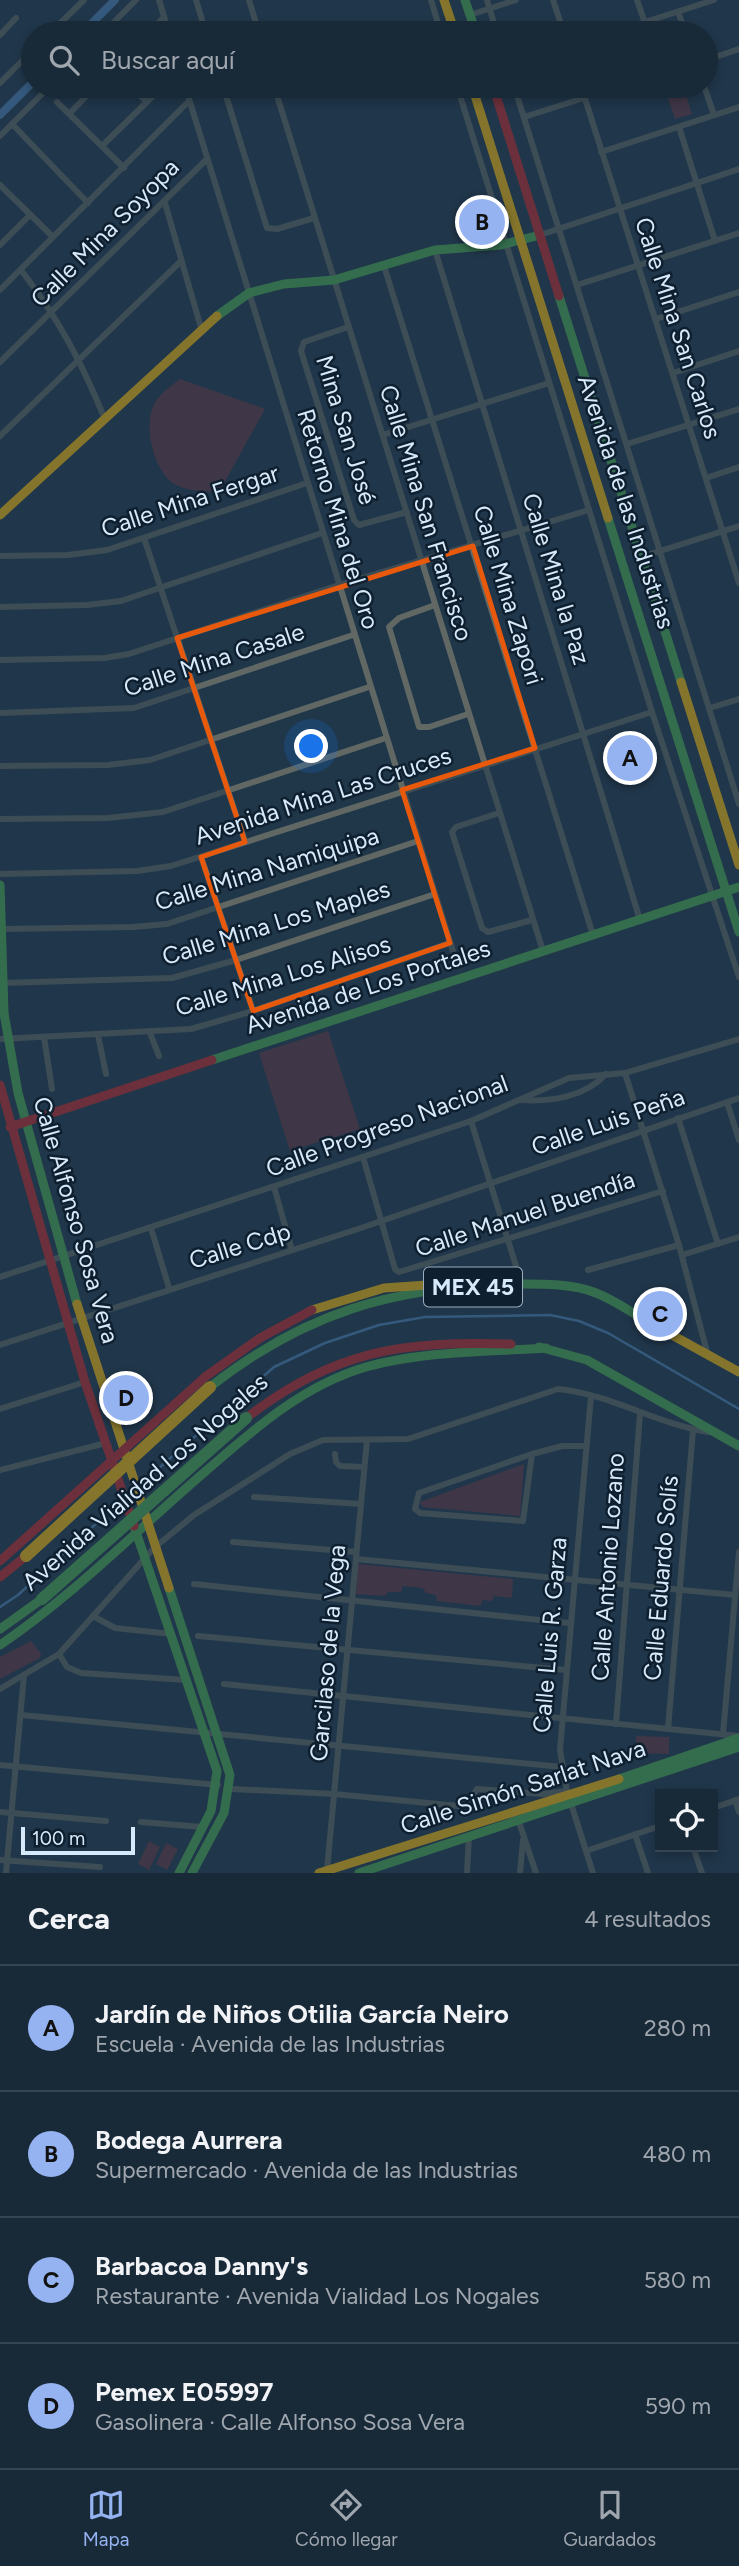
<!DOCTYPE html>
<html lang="es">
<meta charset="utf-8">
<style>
:root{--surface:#182938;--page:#213140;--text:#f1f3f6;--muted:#9fa6ae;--line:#364553;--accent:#95b2f1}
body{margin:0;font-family:Figtree,sans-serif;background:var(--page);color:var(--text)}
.controls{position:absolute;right:21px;bottom:21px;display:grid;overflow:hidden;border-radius:0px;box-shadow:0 4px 10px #0003}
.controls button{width:63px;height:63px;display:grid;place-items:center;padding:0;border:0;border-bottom:2px solid var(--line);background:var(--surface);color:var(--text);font:35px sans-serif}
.scale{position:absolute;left:21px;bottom:18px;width:114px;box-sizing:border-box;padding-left:7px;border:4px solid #d7eafb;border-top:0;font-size:19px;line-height:24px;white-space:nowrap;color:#d7eafb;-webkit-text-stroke:5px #0e1f2f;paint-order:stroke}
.you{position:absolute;left:312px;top:747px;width:24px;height:24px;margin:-18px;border:5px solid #fff;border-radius:50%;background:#1a73e8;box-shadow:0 0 0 10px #1a73e833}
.badge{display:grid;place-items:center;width:46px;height:46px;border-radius:50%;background:var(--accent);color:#111;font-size:23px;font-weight:700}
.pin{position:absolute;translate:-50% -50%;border:4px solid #fff;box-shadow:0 2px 7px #0006}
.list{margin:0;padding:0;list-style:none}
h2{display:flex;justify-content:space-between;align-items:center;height:91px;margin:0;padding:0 28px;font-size:30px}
h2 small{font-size:23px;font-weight:400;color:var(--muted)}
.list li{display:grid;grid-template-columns:46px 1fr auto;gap:21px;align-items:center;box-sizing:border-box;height:126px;padding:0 28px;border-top:2px solid var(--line)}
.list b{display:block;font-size:26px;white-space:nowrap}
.list p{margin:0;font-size:23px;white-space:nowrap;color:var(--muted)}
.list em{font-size:23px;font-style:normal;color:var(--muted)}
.icon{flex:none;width:38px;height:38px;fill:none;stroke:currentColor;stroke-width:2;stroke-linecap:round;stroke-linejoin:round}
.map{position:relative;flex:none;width:739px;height:1873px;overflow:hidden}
.search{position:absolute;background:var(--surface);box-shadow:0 4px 10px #0003;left:21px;right:21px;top:21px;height:77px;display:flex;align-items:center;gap:18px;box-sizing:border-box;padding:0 24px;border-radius:38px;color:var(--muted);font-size:26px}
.sheet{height:595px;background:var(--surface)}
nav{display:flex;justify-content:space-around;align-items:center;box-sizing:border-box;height:98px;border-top:2px solid var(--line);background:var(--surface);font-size:19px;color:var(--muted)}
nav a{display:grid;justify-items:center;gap:4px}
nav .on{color:var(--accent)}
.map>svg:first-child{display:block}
.green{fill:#653744}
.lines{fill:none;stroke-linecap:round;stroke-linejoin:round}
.stream{stroke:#4c84b8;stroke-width:2.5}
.canal{stroke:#4c84b8;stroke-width:8}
.street{stroke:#616864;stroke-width:6}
.fast{stroke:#4caf50;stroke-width:9}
.slow{stroke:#ffc107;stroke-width:9}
.jam{stroke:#c62828;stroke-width:9}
.fast-bridge{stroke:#4caf50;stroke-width:12}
.slow-bridge{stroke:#ffc107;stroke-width:12}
.marked{fill:none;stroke:#e8590c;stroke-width:5;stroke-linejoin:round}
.labels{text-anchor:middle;stroke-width:5;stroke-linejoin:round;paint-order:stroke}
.shield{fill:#0e1f2f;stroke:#9badbe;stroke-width:2}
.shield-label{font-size:23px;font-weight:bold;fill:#d7eafb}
.street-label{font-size:24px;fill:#d7eafb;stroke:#0e1f2f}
</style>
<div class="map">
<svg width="739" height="1873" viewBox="0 0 739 1873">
<rect width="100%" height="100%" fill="#20374a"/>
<g class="green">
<polygon points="683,86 692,114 675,119 664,86"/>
<path d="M180,379L265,409L219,492C205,491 190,492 176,485C152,472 140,417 159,397C164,390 173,385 180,379Z"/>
<polygon points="328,1031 360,1129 290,1151 259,1053"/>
<polygon points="524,1464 520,1516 423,1507 420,1502"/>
<polygon points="358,1564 513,1579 512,1598 494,1596 492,1601 483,1600 480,1606 437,1601 436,1595 426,1593 423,1588 403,1586 401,1592 388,1592 385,1596 356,1594"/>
<polygon points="31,1641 41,1654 40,1658 0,1679 0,1657"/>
<polygon points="636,1736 669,1737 669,1754 636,1753"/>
<polygon points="149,1841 160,1847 149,1870 138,1864"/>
<polygon points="166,1843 178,1849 167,1870 156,1864"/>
</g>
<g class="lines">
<g class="stream">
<polyline points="126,1497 274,1367 325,1343 379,1325 425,1317 550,1315 579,1321 608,1333 739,1409"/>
<polyline points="0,1607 18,1595 121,1501"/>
</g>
<g class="canal">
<polyline points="82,33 115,0"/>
<polyline points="0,115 33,82"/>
</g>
<g class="street">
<polyline points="159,0 169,33"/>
<polyline points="196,0 206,33"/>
<polyline points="249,0 259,33"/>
<polyline points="431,0 441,33"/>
<polyline points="487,0 497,33"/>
<polyline points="553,0 564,33"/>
<polyline points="637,0 645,23"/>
<polyline points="678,12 686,33"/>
<polyline points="470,15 516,0"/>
<polyline points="50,33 84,0"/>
<polyline points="103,33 136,0"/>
<polyline points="148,33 164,17"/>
<polyline points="611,33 714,0"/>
<polyline points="0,35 16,18"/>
<polyline points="706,60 739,49"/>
<polyline points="0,83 33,50"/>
<polyline points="130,86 147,102"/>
<polyline points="185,86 457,964"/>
<polyline points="223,86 267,228 277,229 314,218"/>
<polyline points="274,86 543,951"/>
<polyline points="457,86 652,712 739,977"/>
<polyline points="514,86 739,804"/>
<polyline points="581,86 739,583"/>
<polyline points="704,86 714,115"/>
<polyline points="57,102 124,168"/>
<polyline points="70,113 96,86"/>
<polyline points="524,117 584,98"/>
<polyline points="12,124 88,203"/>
<polyline points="679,127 715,241"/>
<polyline points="0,136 50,86"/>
<polyline points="102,146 154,95"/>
<polyline points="601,152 739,107"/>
<polyline points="0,185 53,237"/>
<polyline points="165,203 201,328"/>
<polyline points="540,235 739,169"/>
<polyline points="0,245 30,215"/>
<polyline points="435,250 640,920"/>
<polyline points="384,266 593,935"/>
<path d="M21,270C58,318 81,361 104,417"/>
<polyline points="577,285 739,233"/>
<polyline points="0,290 189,101"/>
<polyline points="656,319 739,292"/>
<polyline points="348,327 304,342 301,351 354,520 359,525 407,512"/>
<polyline points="0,362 207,159"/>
<polyline points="673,373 739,351"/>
<polyline points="383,435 549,383"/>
<polyline points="0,436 180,262"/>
<polyline points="627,444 739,409"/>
<polyline points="706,478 739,467"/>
<polyline points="144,538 245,842"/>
<polyline points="0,556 68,555 107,550 307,483"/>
<polyline points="641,557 739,526"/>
<polyline points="435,605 399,618 389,627 419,727 429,727 468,714"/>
<polyline points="0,607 87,605 121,601 322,533"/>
<polyline points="0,660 104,658 129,654 339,585 589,510"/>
<polyline points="710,708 739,699"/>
<polyline points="0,713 134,708 353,635"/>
<polyline points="0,766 108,765 150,760 369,687"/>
<polyline points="499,813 456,827 452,832 482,928 488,932 532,920"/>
<polyline points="0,819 108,818 163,812 386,738"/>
<polyline points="201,857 253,1011"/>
<polyline points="0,874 137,871 171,866 652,712"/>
<polyline points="1,929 133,927 167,924 418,841"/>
<polyline points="2,983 172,978 236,960 435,894"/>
<polyline points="150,1033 159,1056"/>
<polyline points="98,1035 106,1074"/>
<polyline points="44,1037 52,1089"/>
<polyline points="0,1039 191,1029 253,1011 450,943"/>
<polyline points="625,1073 679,1245 707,1352"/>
<path d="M521,1100C551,1102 585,1097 606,1074"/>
<polyline points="727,1102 739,1140"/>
<polyline points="678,1118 718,1244"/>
<polyline points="471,1121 521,1282"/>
<polyline points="363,1157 395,1269 399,1272 663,1191"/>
<polyline points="274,1187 292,1250"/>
<polyline points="151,1228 169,1288"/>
<polyline points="682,1255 739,1237"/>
<polyline points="588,1270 679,1245"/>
<polyline points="0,1277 471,1121 569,1078 625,1073 739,1039"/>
<polyline points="0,1345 361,1228 739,1098"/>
<polyline points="591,1396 560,1750 567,1791 593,1873"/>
<polyline points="0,1409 85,1382"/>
<polyline points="335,1454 336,1462 340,1466 364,1467"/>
<polyline points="532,1454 523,1521 420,1513 415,1509 419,1493 532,1454 562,1446 586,1446"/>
<polyline points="0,1470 106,1443"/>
<polyline points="254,1497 361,1504"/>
<polyline points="233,1542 356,1552"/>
<polyline points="356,1559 735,1595"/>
<polyline points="194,1584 569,1623"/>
<polyline points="93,1616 115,1628 171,1634"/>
<polyline points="198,1636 566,1670"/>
<polyline points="59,1654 67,1667 81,1673 186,1680"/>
<polyline points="224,1684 739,1736"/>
<path d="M0,1689L59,1654L154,1548L194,1515L290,1454L323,1440L408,1439L558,1389C610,1394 657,1424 708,1432"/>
<polyline points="21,1715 562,1767"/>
<polyline points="616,1724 640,1414"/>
<polyline points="668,1729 693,1430"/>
<polyline points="723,1734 739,1552"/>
<polyline points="0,1765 218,1785"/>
<polyline points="232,1789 334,1794 459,1806 467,1803 477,1789 543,1794 567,1791"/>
<polyline points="735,1800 739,1812"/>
<polyline points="713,1808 739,1799"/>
<polyline points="0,1812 106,1821"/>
<polyline points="518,1819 536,1873"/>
<polyline points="141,1822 202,1827"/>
<polyline points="635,1834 648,1873"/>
<polyline points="693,1847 702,1873"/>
<polyline points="586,1851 660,1826"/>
<polyline points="0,1860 100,1867"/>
<polyline points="327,1870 367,1440"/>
<polyline points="6,1873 24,1675"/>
<polyline points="467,1873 469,1836"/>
<polyline points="520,1873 523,1840"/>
</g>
<g class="fast">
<polyline points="465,0 476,33"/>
<polyline points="559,296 681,682"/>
<polyline points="217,316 249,293 284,284 334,280 435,250 501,245 540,235"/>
<polyline points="608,518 739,932"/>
<polyline points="0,885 4,1013 18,1093 77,1304"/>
<polyline points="212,1060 739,887"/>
<polyline points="539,1347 587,1360 739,1446"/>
<path d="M210,1387C304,1313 393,1287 512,1284C538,1284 572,1283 596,1293C612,1299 628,1310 643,1319"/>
<polyline points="134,1526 217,1771 211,1811 179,1873"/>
<polyline points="169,1588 230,1775 224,1813 192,1873"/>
<polyline points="0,1629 42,1599"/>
<path d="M0,1645C75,1594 138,1529 207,1470C255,1428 304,1385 366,1367C423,1351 487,1352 546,1348"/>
<polyline points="619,1779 739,1738"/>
<polyline points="359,1873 739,1747"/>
</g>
<g class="slow">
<polyline points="444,0 455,33"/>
<polyline points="472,86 608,518"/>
<polyline points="0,515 217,316"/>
<polyline points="681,682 739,865"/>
<polyline points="77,1304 169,1588"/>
<polyline points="312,1310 384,1288 456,1283"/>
<polyline points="643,1319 739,1372"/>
<polyline points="319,1873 619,1779"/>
</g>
<g class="jam">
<polyline points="493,86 559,296"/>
<polyline points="0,1085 85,1382 134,1526"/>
<polyline points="10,1127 212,1060"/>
<path d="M246,1418C336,1350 400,1341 511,1344"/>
<polyline points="0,1561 205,1377 260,1338 312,1310"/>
<polyline points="0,1577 26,1556"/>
</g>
<polyline class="fast-bridge" points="42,1599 246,1418"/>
<polyline class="slow-bridge" points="26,1556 210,1387"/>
</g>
<path d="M0 0H739V1873H0ZM473,546L535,748L402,790L450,943L253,1011L201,857L245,842L177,638Z" fill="#20374a" fill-opacity=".55" fill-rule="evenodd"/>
<path class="marked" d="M473,546L535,748L402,790L450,943L253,1011L201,857L245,842L177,638Z"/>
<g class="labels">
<rect class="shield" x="424" y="1267.5" width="98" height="39" rx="5"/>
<g class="shield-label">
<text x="473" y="1295">MEX 45</text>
</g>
<g class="street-label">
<text transform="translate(105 233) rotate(-45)" y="8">Calle Mina Soyopa</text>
<text transform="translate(678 328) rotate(72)" y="8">Calle Mina San Carlos</text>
<text transform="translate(346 430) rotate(73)" y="8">Mina San José</text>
<text transform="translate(190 501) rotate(-18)" y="8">Calle Mina Fergar</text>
<text transform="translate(626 502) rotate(72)" y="8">Avenida de las Industrias</text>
<text transform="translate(426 513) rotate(73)" y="8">Calle Mina San Francisco</text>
<text transform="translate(338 519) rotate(73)" y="8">Retorno Mina del Oro</text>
<text transform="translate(556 579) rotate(73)" y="8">Calle Mina la Paz</text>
<text transform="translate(508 595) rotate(73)" y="8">Calle Mina Zapori</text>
<text transform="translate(214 660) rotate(-18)" y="8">Calle Mina Casale</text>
<text transform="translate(323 796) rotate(-18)" y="8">Avenida Mina Las Cruces</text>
<text transform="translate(267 869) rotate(-17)" y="8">Calle Mina Namiquipa</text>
<text transform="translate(276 923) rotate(-17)" y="8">Calle Mina Los Maples</text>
<text transform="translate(283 976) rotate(-17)" y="8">Calle Mina Los Alisos</text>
<text transform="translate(368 987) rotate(-18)" y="8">Avenida de Los Portales</text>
<text transform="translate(608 1122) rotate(-19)" y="8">Calle Luis Peña</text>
<text transform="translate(387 1126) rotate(-20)" y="8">Calle Progreso Nacional</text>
<text transform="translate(525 1214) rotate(-18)" y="8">Calle Manuel Buendía</text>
<text transform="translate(76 1220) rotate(74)" y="8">Calle Alfonso Sosa Vera</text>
<text transform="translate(240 1246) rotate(-17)" y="8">Calle Cdp</text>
<text transform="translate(145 1482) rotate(-41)" y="8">Avenida Vialidad Los Nogales</text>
<text transform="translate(608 1567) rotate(-86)" y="8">Calle Antonio Lozano</text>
<text transform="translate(661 1578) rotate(-85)" y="8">Calle Eduardo Solís</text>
<text transform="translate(550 1635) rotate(-85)" y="8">Calle Luis R. Garza</text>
<text transform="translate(328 1653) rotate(-85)" y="8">Garcilaso de la Vega</text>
<text transform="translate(523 1787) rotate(-18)" y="8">Calle Simón Sarlat Nava</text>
</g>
</g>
</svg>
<div class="controls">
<button><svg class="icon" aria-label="locate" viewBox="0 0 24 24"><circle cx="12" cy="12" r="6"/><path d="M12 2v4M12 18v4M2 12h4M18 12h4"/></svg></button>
</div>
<div class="scale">100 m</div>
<div class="you"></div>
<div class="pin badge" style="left:630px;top:758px">A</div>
<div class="pin badge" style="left:482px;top:222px">B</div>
<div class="pin badge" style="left:660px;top:1314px">C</div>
<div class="pin badge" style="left:126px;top:1398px">D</div>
<div class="search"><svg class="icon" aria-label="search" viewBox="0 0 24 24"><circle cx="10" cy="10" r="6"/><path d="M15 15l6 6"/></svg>Buscar aquí</div>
</div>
<section class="sheet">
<h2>Cerca<small>4 resultados</small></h2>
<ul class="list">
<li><span class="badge">A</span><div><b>Jardín de Niños Otilia García Neiro</b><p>Escuela · Avenida de las Industrias</p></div><em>280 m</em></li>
<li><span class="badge">B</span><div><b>Bodega Aurrera</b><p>Supermercado · Avenida de las Industrias</p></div><em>480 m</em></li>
<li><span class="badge">C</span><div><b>Barbacoa Danny's</b><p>Restaurante · Avenida Vialidad Los Nogales</p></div><em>580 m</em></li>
<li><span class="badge">D</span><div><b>Pemex E05997</b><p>Gasolinera · Calle Alfonso Sosa Vera</p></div><em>590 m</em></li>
</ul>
</section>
<nav>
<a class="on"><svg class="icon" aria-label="map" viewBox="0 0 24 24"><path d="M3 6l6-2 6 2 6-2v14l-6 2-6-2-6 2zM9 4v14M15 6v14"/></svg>Mapa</a>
<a><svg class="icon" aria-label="directions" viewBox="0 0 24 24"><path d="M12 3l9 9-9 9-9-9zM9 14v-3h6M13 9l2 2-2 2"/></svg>Cómo llegar</a>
<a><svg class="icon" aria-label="saved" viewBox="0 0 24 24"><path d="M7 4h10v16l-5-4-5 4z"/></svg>Guardados</a>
</nav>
